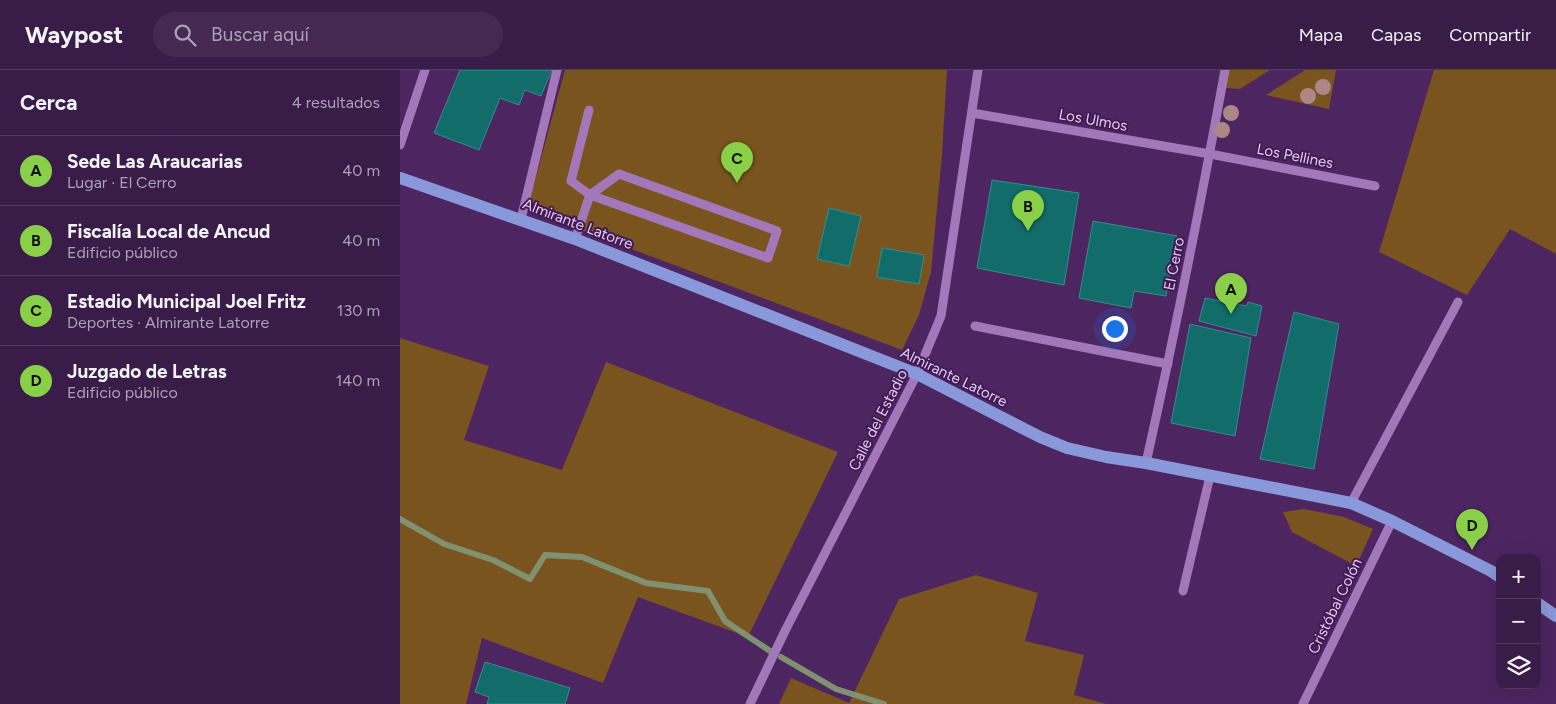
<!DOCTYPE html>
<html lang="es">
<meta charset="utf-8">
<style>
:root{--surface:#3a1c49;--page:#452953;--text:#f1f3f6;--muted:#aba1b4;--line:#543a61;--accent:#89cf48}
body{margin:0;font-family:Figtree,sans-serif;background:var(--page);color:var(--text)}
.controls{position:absolute;right:15px;bottom:15px;display:grid;overflow:hidden;border-radius:10px;box-shadow:0 5px 20px #0002}
.controls button{width:45px;height:45px;display:grid;place-items:center;padding:0;border:0;border-bottom:1px solid var(--line);background:var(--surface);color:var(--text);font:25px sans-serif}
.you{position:absolute;left:714px;top:258px;width:18px;height:18px;margin:-12px;border:4px solid #fff;border-radius:50%;background:#1a73e8;box-shadow:0 0 0 8px #1a73e833}
.badge{display:grid;place-items:center;width:32px;height:32px;border-radius:50%;background:var(--accent);color:#111;font-size:16px;font-weight:700}
.pin{position:absolute;translate:-50% -41px;filter:drop-shadow(0 1px 2px #0008)}
.pin::after{content:'';position:absolute;top:26px;width:18px;height:15px;background:inherit;clip-path:polygon(0 0,100% 0,50% 100%)}
.list{margin:0;padding:0;list-style:none}
h2{display:flex;justify-content:space-between;align-items:center;height:65px;margin:0;padding:0 20px;font-size:21px}
h2 small{font-size:16px;font-weight:400;color:var(--muted)}
.list li{display:grid;grid-template-columns:32px 1fr auto;gap:15px;align-items:center;box-sizing:border-box;height:70px;padding:0 20px;border-top:1px solid var(--line)}
.list b{display:block;font-size:19px;white-space:nowrap}
.list p{margin:0;font-size:16px;white-space:nowrap;color:var(--muted)}
.list em{font-size:16px;font-style:normal;color:var(--muted)}
.icon{flex:none;width:28px;height:28px;fill:none;stroke:currentColor;stroke-width:2;stroke-linecap:round;stroke-linejoin:round}
.map{position:relative;flex:none;width:1156px;height:634px;overflow:hidden}
header{display:flex;align-items:center;gap:30px;box-sizing:border-box;height:70px;padding:0 25px;background:var(--surface);border-bottom:1px solid var(--line)}
header strong{font-size:24px}
nav{display:flex;gap:28px;margin-inline-start:auto;font-size:18px}
.search{width:350px;height:45px;background:var(--page);display:flex;align-items:center;gap:12px;box-sizing:border-box;padding:0 18px;border-radius:28px;color:var(--muted);font-size:19px}
main{display:flex}
aside{flex:1;background:var(--surface)}
.map>svg:first-child{display:block}
.green{fill:#79541e}
.lines{fill:none;stroke-linecap:round;stroke-linejoin:round}
.stream{stroke:#809171;stroke-width:6}
.building{fill:#116c6a;stroke:#318e8c}
.minor{stroke:#a378bb;stroke-width:9}
.major{stroke:#8998da;stroke-width:12}
.tree{fill:#ad8686}
.labels{text-anchor:middle;stroke-width:4;stroke-linejoin:round;paint-order:stroke}
.street-label{font-size:15px;fill:#e0caee;stroke:#421a56}
</style>
<header>
<strong>Waypost</strong>
<div class="search"><svg class="icon" aria-label="search" viewBox="0 0 24 24"><circle cx="10" cy="10" r="6"/><path d="M15 15l6 6"/></svg>Buscar aquí</div>
<nav><a>Mapa</a><a>Capas</a><a>Compartir</a></nav>
</header>
<main>
<aside>
<h2>Cerca<small>4 resultados</small></h2>
<ul class="list">
<li><span class="badge">A</span><div><b>Sede Las Araucarias</b><p>Lugar · El Cerro</p></div><em>40 m</em></li>
<li><span class="badge">B</span><div><b>Fiscalía Local de Ancud</b><p>Edificio público</p></div><em>40 m</em></li>
<li><span class="badge">C</span><div><b>Estadio Municipal Joel Fritz</b><p>Deportes · Almirante Latorre</p></div><em>130 m</em></li>
<li><span class="badge">D</span><div><b>Juzgado de Letras</b><p>Edificio público</p></div><em>140 m</em></li>
</ul>
</aside>
<div class="map">
<svg width="1156" height="634" viewBox="0 0 1156 634">
<rect width="100%" height="100%" fill="#4d2561"/>
<g class="green">
<polygon points="165,0 547,0 542,85 531,202 519,245 502,280 127,140"/>
<polygon points="828,0 870,0 840,19 826,18"/>
<polygon points="905,0 936,0 929,39 866,25"/>
<polygon points="1034,0 1156,0 1156,184 1110,159 1067,225 979,182"/>
<polygon points="0,268 89,296 64,370 162,400 206,292 438,382 348,567 238,527 203,613 82,568 66,634 0,634"/>
<polygon points="904,439 944,447 973,459 956,496 892,462 883,442"/>
<polygon points="576,505 638,523 625,571 684,585 674,625 706,634 379,634 391,608 449,633 499,529"/>
</g>
<g class="lines">
<g class="stream">
<polyline points="0,449 44,474 93,490 130,509 145,485 182,487 246,513 308,521 325,551 370,581"/>
<polyline points="381,587 436,619 484,634"/>
</g>
</g>
<g class="building">
<polygon points="60,0 152,0 141,26 125,20 119,35 100,28 79,80 34,63"/>
<polygon points="592,110 679,123 664,215 577,198"/>
<polygon points="429,138 461,146 449,196 417,189"/>
<polygon points="693,151 777,166 766,226 734,221 731,238 679,228"/>
<polygon points="482,178 524,185 519,214 477,207"/>
<polygon points="805,228 847,236 848,232 862,236 856,266 799,251"/>
<polygon points="894,242 939,254 914,399 860,389"/>
<polygon points="790,254 851,268 835,366 771,353"/>
<polygon points="85,592 170,618 165,634 87,634 89,627 75,622"/>
</g>
<g class="lines">
<g class="minor">
<polyline points="572,43 810,84 975,116"/>
<polyline points="0,75 25,0"/>
<polygon points="219,104 377,161 368,188 190,125"/>
<polyline points="121,149 157,0"/>
<polyline points="175,169 190,125 171,111 189,40"/>
<polyline points="575,256 768,294"/>
<path d="M746,393C775,263 801,132 825,0"/>
<polyline points="951,433 1058,232"/>
<polyline points="783,521 810,406"/>
<polyline points="350,634 386,559 517,304 541,246 578,0"/>
<polyline points="903,634 992,451"/>
</g>
<g class="major">
<polyline points="0,108 175,169 517,304 640,367 667,378 706,387 746,393 951,433 992,451 1091,501 1100,507"/>
<polyline points="1137,533 1156,546"/>
</g>
</g>
<g class="tree">
<circle cx="923" cy="17" r="8"/>
<circle cx="908" cy="26" r="8"/>
<circle cx="831" cy="43" r="8"/>
<circle cx="822" cy="60" r="8"/>
</g>
<g class="labels">
<g class="street-label">
<text transform="translate(693 50) rotate(10)" y="5">Los Ulmos</text>
<text transform="translate(895 86) rotate(11)" y="5">Los Pellines</text>
<text transform="translate(178 154) rotate(21)" y="5">Almirante Latorre</text>
<text transform="translate(774 194) rotate(-79)" y="5">El Cerro</text>
<text transform="translate(554 307) rotate(26)" y="5">Almirante Latorre</text>
<text transform="translate(478 350) rotate(-63)" y="5">Calle del Estadio</text>
<text transform="translate(935 536) rotate(-64)" y="5">Cristóbal Colón</text>
</g>
</g>
</svg>
<div class="controls">
<button>+</button>
<button>−</button>
<button><svg class="icon" aria-label="layers" viewBox="0 0 24 24"><path d="M12 4l9 5-9 5-9-5zM3 14l9 5 9-5"/></svg></button>
</div>
<div class="you"></div>
<div class="pin badge" style="left:831px;top:244px">A</div>
<div class="pin badge" style="left:628px;top:161px">B</div>
<div class="pin badge" style="left:337px;top:113px">C</div>
<div class="pin badge" style="left:1072px;top:480px">D</div>
</div>
</main>
